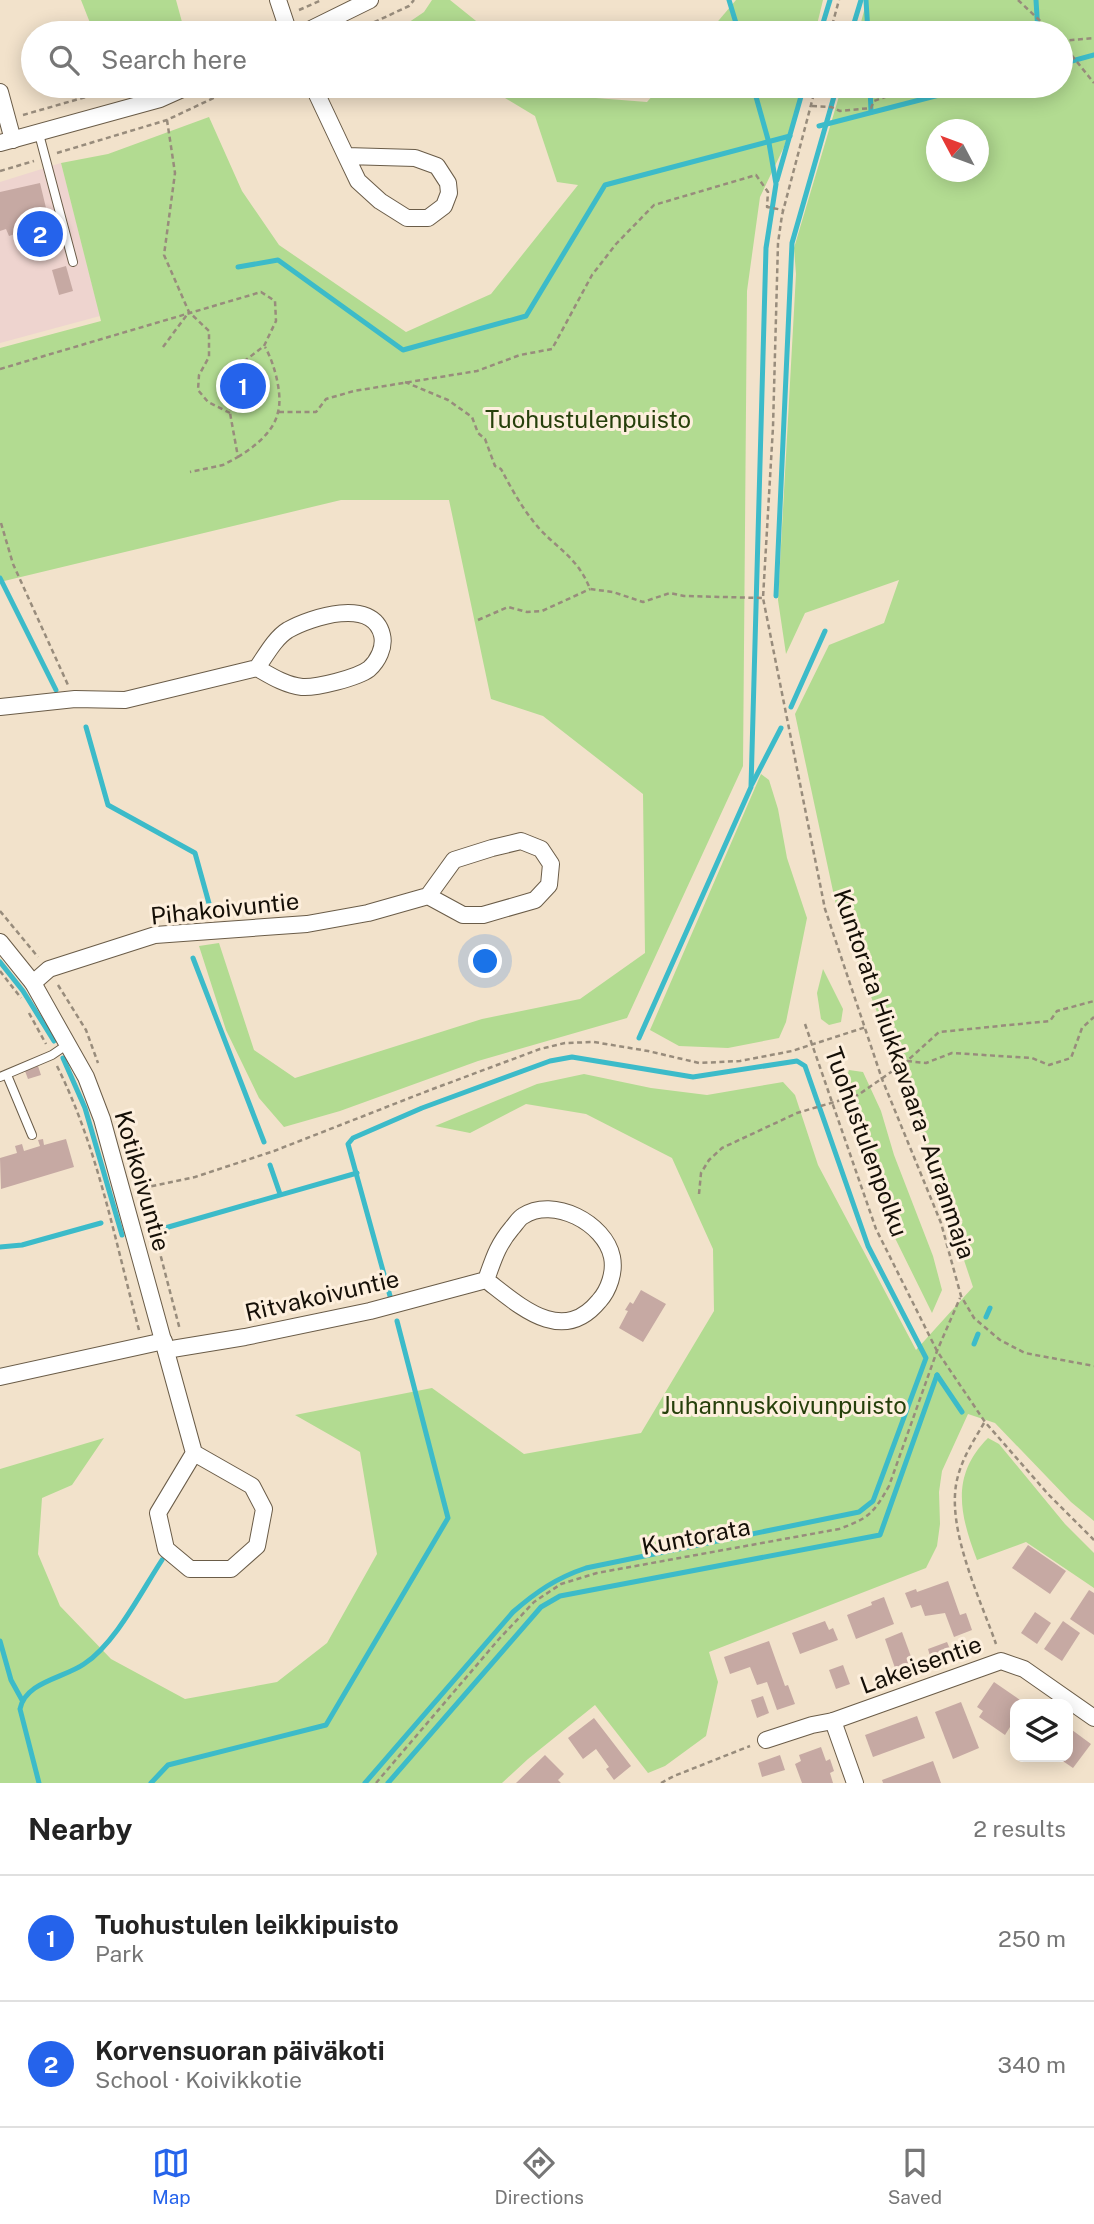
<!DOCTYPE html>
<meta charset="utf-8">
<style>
:root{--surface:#fff;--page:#f6f6f6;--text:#222;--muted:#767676;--line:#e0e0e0;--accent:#2563eb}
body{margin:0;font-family:"Public Sans",sans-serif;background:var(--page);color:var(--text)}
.controls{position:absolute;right:21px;bottom:21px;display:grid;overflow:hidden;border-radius:14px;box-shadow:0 4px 18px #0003}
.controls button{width:63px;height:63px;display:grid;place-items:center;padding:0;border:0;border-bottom:2px solid var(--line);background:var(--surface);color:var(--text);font:35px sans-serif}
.compass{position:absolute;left:926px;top:119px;width:63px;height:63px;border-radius:50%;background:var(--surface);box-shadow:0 4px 18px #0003;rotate:311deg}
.you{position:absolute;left:486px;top:962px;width:24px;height:24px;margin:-18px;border:5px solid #fff;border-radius:50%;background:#1a73e8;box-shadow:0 0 0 10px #1a73e833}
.badge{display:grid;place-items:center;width:46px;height:46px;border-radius:50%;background:var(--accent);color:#fff;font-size:23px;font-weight:700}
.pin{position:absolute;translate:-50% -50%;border:4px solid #fff;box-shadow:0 2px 7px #0006}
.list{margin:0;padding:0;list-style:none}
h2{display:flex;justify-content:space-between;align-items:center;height:91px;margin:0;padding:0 28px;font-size:30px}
h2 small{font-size:23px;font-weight:400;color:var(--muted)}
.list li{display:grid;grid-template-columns:46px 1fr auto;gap:21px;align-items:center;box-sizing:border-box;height:126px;padding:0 28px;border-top:2px solid var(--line)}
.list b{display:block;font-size:26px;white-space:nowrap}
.list p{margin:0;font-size:23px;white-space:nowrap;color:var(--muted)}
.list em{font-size:23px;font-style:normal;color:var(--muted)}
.icon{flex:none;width:38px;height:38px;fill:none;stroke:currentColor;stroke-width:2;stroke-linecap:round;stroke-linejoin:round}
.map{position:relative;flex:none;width:1094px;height:1783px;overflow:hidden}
.search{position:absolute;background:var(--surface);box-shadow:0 4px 18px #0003;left:21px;right:21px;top:21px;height:77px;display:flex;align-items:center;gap:18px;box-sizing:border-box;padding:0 24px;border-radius:38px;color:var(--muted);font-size:26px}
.sheet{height:343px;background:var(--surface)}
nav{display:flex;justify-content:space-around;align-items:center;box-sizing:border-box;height:98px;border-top:2px solid var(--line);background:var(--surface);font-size:19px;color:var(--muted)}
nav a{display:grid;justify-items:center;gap:4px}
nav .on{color:var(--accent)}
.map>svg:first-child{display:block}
.education{fill:#eed4cf}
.green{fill:#b2db91;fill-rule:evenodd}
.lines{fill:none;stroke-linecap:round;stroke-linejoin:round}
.stream{stroke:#3cbbc9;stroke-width:5}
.building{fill:#c6a9a3}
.service-casing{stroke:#6a5c48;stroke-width:10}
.minor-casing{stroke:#6a5c48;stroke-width:18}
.path{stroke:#988c7c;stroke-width:2.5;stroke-dasharray:5 3.5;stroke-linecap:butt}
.service{stroke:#fff;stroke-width:8}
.minor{stroke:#fff;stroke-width:16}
.labels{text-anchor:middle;stroke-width:6;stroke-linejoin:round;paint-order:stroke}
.park-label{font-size:24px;fill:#26400b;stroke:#fdefdd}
.street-label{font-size:24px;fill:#150f07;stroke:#fdefdd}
</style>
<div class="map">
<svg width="1094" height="1783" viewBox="0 0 1094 1783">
<rect width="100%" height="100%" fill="#f2e2cb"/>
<polygon class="education" points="61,163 100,316 0,343 0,182"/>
<g class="green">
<polygon points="81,0 176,0 185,33 94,33"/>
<polygon points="432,0 450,0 491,33 400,33 396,31 424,12"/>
<polygon points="736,0 823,0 815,33 708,33"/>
<path d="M867,0H1094V1521L1071,1502L995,1423L968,1414L942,1471L939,1492L940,1524L937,1546L926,1568L709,1652L718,1682L706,1736L665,1766L648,1773L595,1705L528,1759L502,1783H0V1469L104,1438L72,1485L42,1498L38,1554L60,1606L111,1659L185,1699L277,1682L327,1643L377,1554L360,1452L295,1415L432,1388L524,1454L641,1433L714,1311L713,1249L672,1158L586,1114L526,1104L470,1133L435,1126L537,1084L584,1074L651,1088L707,1095L783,1082L795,1095L818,1165L916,1350L973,1287L909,1096L836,905L795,714L829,645L884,623L899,580L805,613L786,654L778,600L796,274L794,248L842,86H1061V33H858ZM936,130H978V172H936Z"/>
<polygon points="485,86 557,86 570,96 647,102 661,86 803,86 784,147 760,197 747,291 743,766 627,1018 478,1061 340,1111 284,1127 259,1098 226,1030 199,946 219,943 254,1050 295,1078 482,1019 580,999 645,953 643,794 543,716 491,699 449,500 341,500 0,582 0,348 101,321 61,163 108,154 209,117 242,191 279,245 406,332 491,294 578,185 557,182 535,116"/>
<polygon points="761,774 769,780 778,809 787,858 807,918 786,1022 779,1038 728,1048 679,1046 650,1030"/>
<polygon points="823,969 843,1009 841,1022 829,1025 821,1019 817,993"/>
<polygon points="849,1070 863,1072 881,1111 894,1155 933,1256 942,1290 932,1313 894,1236 876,1177 848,1121 843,1088"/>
<path d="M988,1438L999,1444L1065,1524L1094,1553V1588L1026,1542L977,1560C960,1515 950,1476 988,1438Z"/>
</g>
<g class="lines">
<g class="stream">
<polyline points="729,0 739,33"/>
<polyline points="866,0 868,33"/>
<polyline points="1036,0 1038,33"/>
<polyline points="820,33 830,0"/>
<polyline points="851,33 861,0"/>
<polyline points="1061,64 1094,55"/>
<polyline points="870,86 871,112"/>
<polyline points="819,126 974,86"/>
<polyline points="777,180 804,86"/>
<polyline points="238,267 278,260 403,350 526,316 605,185 790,136"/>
<polyline points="0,578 56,690"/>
<polyline points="776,596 792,243 837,86"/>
<polyline points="791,707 825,631"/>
<polyline points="86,727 108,805 195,853 210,907"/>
<polyline points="752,784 781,728"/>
<polyline points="193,958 264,1142"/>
<polyline points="0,962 23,991 54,1041"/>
<polyline points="639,1038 751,787 766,248 776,184 769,143 753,86"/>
<polyline points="63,1058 85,1108 122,1235"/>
<polyline points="270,1165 280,1194"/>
<polyline points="165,1228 357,1173"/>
<polyline points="0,1247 22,1245 101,1223"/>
<polyline points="986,1317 990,1308"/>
<polyline points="974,1344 978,1334"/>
<polyline points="937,1375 962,1412"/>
<polyline points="0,1641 11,1680 22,1700"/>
<path d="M39,1783L20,1709C25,1682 64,1678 84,1664C115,1644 141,1592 162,1560"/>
<polyline points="151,1783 168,1765 326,1725 448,1518 397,1321"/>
<path d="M365,1783L513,1612C536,1592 556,1578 586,1568L859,1512L873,1501L926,1358L868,1246L805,1066L797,1061L693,1077L572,1057L550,1061L422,1108L353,1138L348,1144L390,1296"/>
<polyline points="388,1783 541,1607 560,1596 880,1535 937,1375"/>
</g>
</g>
<g class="building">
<polygon points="40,183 53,237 26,247 21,232 9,236 6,229 0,231 0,192"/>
<polygon points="66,266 73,291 59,295 52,270"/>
<polygon points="38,1066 41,1075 28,1079 25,1071"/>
<polygon points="43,1139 44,1145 66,1139 74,1167 1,1189 0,1158 17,1153 15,1146 22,1144 24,1151 40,1146 38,1140"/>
<polygon points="641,1290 666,1304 643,1342 619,1328 628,1311 625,1310 630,1302 633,1304"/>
<polygon points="1028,1545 1066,1571 1050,1594 1012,1568"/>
<polygon points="948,1581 960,1615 966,1613 972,1630 954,1637 945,1613 925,1616 921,1605 911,1608 905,1593 916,1589 917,1592"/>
<polygon points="1089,1590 1094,1593 1094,1635 1070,1619"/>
<polygon points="884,1597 894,1624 856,1639 847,1615 872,1605 871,1602"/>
<polygon points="1035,1612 1051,1623 1037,1644 1021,1633"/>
<polygon points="825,1621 829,1630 833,1628 838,1640 800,1654 792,1633"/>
<polygon points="1063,1621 1080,1633 1062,1661 1044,1649"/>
<polygon points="902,1632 913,1662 895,1668 885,1639"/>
<polygon points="769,1641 785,1686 788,1685 795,1704 777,1710 767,1682 757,1685 750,1667 730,1674 724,1657"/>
<polygon points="947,1642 950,1649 930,1656 928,1649"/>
<polygon points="843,1665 850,1684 836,1689 829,1670"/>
<polygon points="994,1682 1026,1704 1015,1704 1015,1719 1005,1735 979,1717 983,1711 977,1707"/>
<polygon points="763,1696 769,1713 757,1718 751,1700"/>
<polygon points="961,1702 979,1748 953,1759 935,1712"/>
<polygon points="917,1716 925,1738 873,1757 865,1735"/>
<polygon points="594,1718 631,1766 614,1780 606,1769 609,1767 596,1749 583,1759 568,1738"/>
<polygon points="1068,1727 1091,1744 1073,1768 1057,1757 1068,1757"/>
<polygon points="821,1747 826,1761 830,1759 834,1771 830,1773 833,1783 802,1783 795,1764 801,1761 799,1755"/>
<polygon points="545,1755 564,1774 558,1780 561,1783 516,1783"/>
<polygon points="780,1755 785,1770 762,1777 758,1763"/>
<polygon points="933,1761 941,1783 883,1783 882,1780"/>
</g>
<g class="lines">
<defs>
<g id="service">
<polyline points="39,134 73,262"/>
<polyline points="7,1075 32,1135"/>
<polyline points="0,1077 52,1055 68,1044"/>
</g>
<g id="minor">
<polyline points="278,0 289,33"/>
<polyline points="303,33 370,0"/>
<polyline points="313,86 346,156 358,181 380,201 407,218 428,218 444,206 449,193 448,183 437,166 415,158 346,156"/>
<polyline points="0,92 13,140"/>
<polyline points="0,143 160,99 189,86"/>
<path d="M0,707L75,699L125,700L257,668C266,655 275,638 288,630C311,617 373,597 382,635C385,647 378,661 369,669C357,678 316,688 302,687C285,685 271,676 257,668"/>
<polyline points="0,942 33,983 86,1077 102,1119 194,1453 158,1513 166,1549 190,1569 231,1569 257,1546 264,1509 252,1486 194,1453"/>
<polyline points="33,983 49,969 155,935 307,924 368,913 428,896 463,915 483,915 535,900 549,885 551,864 541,849 521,841 492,848 454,860 428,896"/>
<path d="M166,1350L245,1337L370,1311L486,1280C520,1306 562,1346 599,1301C609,1290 615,1272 612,1257C605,1223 553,1196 523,1216C519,1218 515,1225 512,1228C497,1246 494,1258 486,1280"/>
<polyline points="0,1377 164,1341"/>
<polyline points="833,1721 855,1783"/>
<polyline points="766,1740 812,1725 833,1721 1001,1661 1024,1669 1094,1718"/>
</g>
</defs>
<use href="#service" class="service-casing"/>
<use href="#minor" class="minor-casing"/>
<g class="path">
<polyline points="1018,0 1053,33"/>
<polyline points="299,10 322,0"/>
<polyline points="248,33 268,24"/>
<polyline points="351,33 409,6 414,0"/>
<polyline points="830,33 839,0"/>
<polyline points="1061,41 1094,38"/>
<polyline points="1061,42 1094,83"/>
<polyline points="816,86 782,215 778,243 773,427 763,598 825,909 882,1079 941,1223 961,1296 974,1318 1000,1340 1025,1353 1094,1366"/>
<polyline points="920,86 933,86"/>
<polyline points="812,106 831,107 840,111 871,108 874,101 896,93 908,92 915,86"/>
<polyline points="23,115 124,86"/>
<polyline points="167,120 175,173 164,255 189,312 209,331 209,357 199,375 198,390 208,402 230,413"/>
<polyline points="57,153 167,120 239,86"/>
<polyline points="0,171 34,161"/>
<polyline points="163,347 189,312"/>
<polyline points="0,369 261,292 275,301 276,321 264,346 242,363 230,413 238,457 223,465 190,472"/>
<path d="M405,382L448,400L472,417L478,433L485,439L495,466L501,469C510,486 521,506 533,521C553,547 577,555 590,589L613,592L643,602L670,593L684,596L763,598"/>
<polyline points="279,412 316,412 326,399 354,391 477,371 520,355 552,349 592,275 616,244 654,205 756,175 768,192 767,207 783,210"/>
<path d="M238,457C254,447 274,432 278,412C283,395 274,362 265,347"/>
<polyline points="1,523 13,564 68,685"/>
<polyline points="478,620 508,607 527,612 542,611 590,589"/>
<polyline points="0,911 38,957"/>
<polyline points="0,971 21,998"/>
<polyline points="58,985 86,1030 98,1063"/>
<polyline points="29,1013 46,1044"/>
<polyline points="805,1024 876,1229 937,1351 985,1422 1048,1494 1094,1540"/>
<polyline points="907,1061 926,1063 952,1053 1032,1058 1049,1065 1071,1058 1082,1028 1094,1017"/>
<path d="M57,1066C98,1148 115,1241 139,1330"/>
<polyline points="125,1134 143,1188 180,1330"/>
<polyline points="143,1188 195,1177 274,1151 430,1090 540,1049 565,1043 594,1042 648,1051 699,1063 740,1061 792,1051 866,1027"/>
<polyline points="699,1194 701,1173 709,1160 722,1148 797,1113 858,1095 907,1061 939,1032 1050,1021 1057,1011 1094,1001"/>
<path d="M984,1423C974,1440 963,1457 958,1476C944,1525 980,1598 996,1644"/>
<path d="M376,1783L499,1639L534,1602L561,1584L597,1573L839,1529C869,1518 873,1514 889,1486L937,1351L960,1298"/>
<polyline points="661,1783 674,1776 750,1746"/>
</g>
<use href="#service" class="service"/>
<use href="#minor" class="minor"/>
</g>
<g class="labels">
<g class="park-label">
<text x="588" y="428">Tuohustulenpuisto</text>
<text x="784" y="1414">Juhannuskoivunpuisto</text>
</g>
<g class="street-label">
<text transform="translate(225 909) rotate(-6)" y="8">Pihakoivuntie</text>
<text transform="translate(904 1074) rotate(71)" y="8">Kuntorata Hiukkavaara - Auranmaja</text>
<text transform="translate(866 1142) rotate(70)" y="8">Tuohustulenpolku</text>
<text transform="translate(142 1181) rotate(74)" y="8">Kotikoivuntie</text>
<text transform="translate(322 1296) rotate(-13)" y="8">Ritvakoivuntie</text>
<text transform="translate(696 1537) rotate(-11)" y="8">Kuntorata</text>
<text transform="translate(921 1665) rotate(-20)" y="8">Lakeisentie</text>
</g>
</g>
</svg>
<div class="controls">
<button><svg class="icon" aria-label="layers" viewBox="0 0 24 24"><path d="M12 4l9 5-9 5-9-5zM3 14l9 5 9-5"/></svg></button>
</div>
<svg class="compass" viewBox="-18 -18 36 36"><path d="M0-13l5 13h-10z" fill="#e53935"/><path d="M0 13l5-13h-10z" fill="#767676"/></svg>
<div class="you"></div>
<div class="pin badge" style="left:243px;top:386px">1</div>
<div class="pin badge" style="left:40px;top:234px">2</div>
<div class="search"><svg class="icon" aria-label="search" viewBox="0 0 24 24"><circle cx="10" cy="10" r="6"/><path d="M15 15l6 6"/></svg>Search here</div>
</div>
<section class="sheet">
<h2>Nearby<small>2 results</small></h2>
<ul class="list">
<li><span class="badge">1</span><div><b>Tuohustulen leikkipuisto</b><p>Park</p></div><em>250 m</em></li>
<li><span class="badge">2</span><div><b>Korvensuoran päiväkoti</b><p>School · Koivikkotie</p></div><em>340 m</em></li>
</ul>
</section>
<nav>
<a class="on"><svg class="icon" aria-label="map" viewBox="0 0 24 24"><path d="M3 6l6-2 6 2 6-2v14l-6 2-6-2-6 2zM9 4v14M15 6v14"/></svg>Map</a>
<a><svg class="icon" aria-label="directions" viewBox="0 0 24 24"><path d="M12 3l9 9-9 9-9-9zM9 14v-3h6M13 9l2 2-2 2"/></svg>Directions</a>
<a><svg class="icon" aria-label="saved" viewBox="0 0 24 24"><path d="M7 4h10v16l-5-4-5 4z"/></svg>Saved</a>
</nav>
